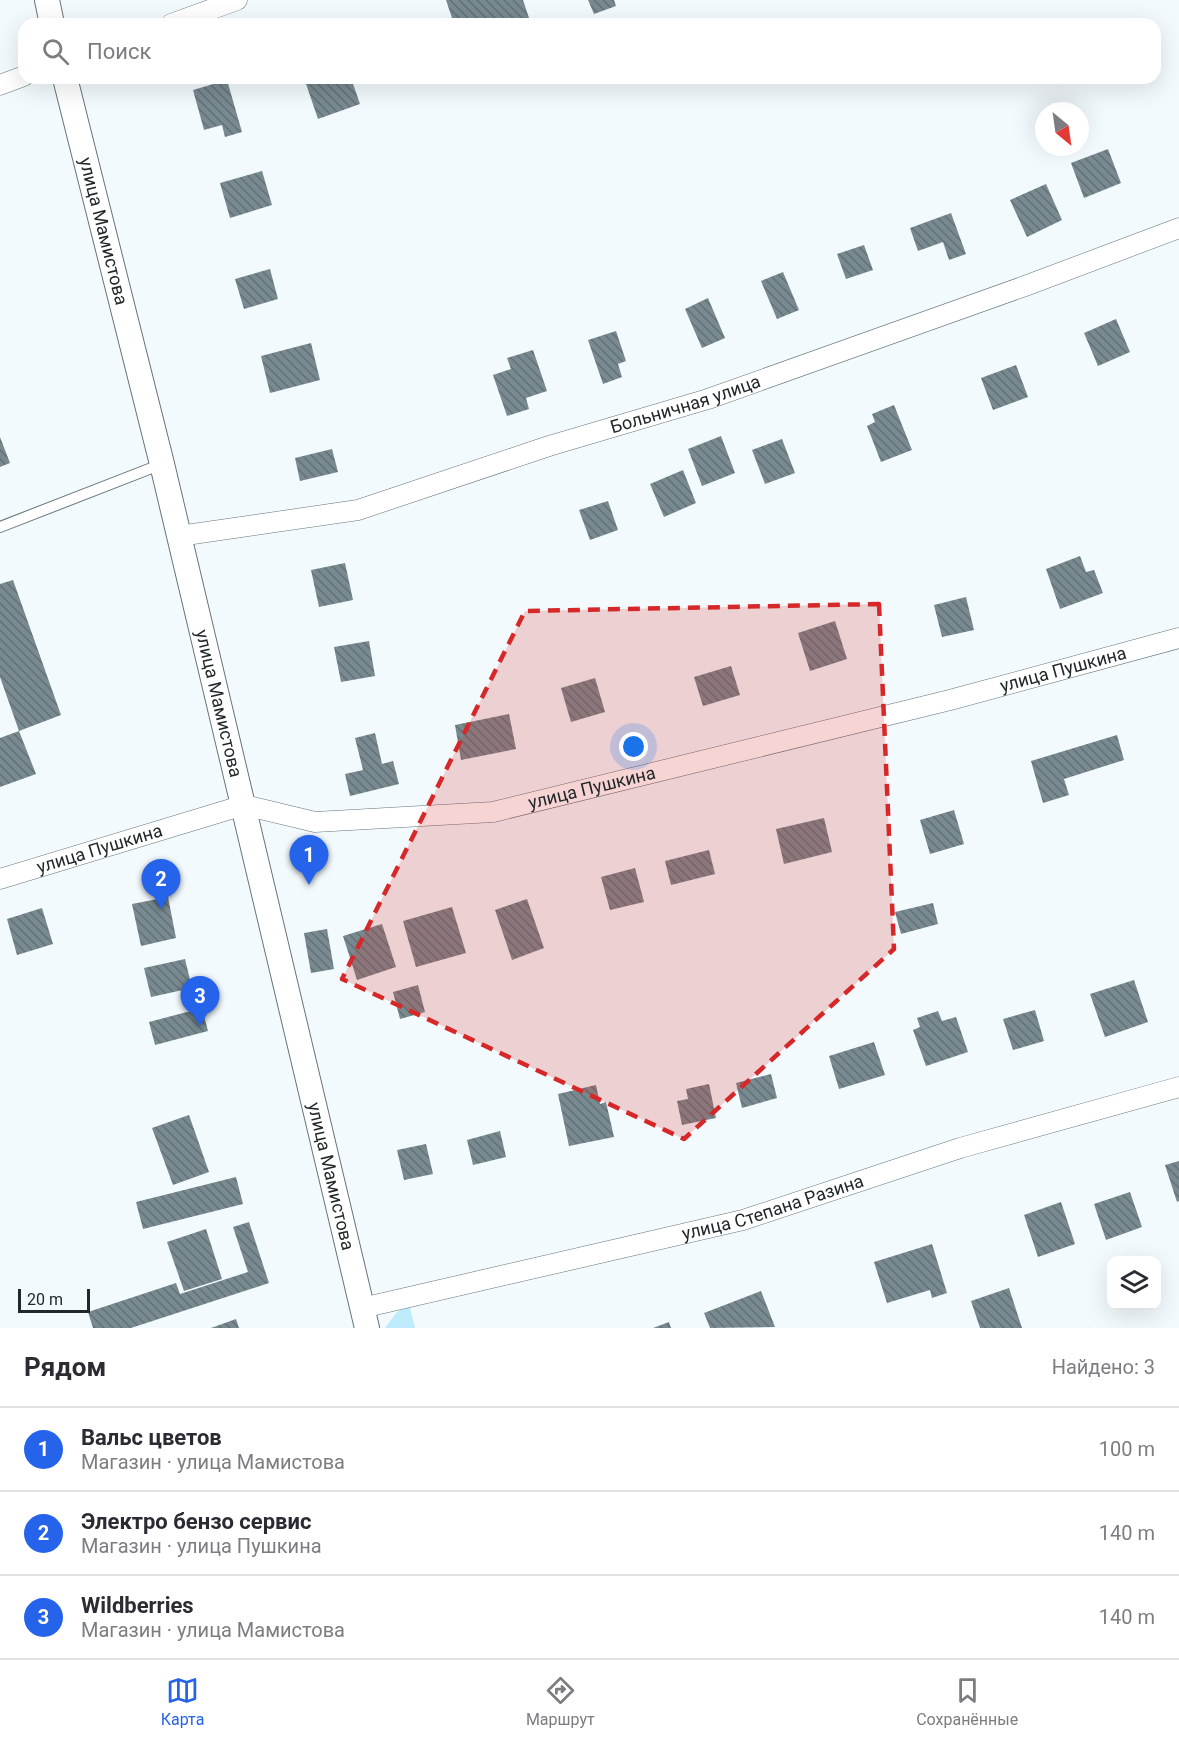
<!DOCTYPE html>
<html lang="ru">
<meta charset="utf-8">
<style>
:root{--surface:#fff;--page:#f7f7f7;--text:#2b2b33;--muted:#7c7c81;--line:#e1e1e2;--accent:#2563eb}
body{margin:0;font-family:Roboto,sans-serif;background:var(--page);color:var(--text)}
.controls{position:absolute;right:18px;bottom:18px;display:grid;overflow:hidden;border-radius:12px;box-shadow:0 6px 24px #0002}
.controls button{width:54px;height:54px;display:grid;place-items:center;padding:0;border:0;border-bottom:2px solid var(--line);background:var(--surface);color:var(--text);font:30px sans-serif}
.compass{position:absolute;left:1035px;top:102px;width:54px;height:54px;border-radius:50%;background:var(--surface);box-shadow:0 6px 24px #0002;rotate:151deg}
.scale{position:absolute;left:18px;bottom:15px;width:72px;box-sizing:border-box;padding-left:6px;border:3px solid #21282a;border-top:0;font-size:16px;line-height:21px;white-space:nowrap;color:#21282a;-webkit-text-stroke:4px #f3fafd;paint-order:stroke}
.you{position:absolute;left:634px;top:747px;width:21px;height:21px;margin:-15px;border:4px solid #fff;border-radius:50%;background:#1a73e8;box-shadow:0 0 0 9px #1a73e833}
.badge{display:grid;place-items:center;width:39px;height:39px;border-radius:50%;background:var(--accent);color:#fff;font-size:20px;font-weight:700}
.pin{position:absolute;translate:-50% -50px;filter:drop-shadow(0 2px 3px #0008)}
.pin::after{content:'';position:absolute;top:32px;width:21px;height:18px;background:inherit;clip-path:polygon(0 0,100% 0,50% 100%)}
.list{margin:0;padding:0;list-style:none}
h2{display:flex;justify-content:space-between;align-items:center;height:78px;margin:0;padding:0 24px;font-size:26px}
h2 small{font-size:20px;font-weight:400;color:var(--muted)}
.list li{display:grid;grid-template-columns:39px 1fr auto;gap:18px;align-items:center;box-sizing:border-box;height:84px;padding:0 24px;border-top:2px solid var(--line)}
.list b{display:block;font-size:22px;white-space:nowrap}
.list p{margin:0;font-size:20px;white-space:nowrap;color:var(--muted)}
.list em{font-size:20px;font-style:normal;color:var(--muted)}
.icon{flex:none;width:33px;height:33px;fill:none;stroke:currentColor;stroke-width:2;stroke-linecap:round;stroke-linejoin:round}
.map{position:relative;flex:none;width:1179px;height:1328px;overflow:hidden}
.search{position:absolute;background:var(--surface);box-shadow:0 6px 24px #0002;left:18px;right:18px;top:18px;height:66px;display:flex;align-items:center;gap:15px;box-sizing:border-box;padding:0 21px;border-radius:18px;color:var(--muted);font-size:22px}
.sheet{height:330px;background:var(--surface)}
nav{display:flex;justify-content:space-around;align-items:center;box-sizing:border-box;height:84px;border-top:2px solid var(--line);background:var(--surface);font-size:16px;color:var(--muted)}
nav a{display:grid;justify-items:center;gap:3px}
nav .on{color:var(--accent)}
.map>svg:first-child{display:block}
.grass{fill:#beecfc}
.building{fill:url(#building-back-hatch)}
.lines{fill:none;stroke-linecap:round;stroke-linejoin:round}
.service-casing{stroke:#64757b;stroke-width:12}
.minor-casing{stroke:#64757b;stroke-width:21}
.tertiary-casing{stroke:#64757b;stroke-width:26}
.service{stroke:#fff;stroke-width:10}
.minor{stroke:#fff;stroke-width:20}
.tertiary{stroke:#fff;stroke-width:24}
.marked{fill:#d62828;fill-opacity:0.2;stroke:#d62828;stroke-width:4.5;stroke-dasharray:12 8;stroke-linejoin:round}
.labels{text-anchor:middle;stroke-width:6;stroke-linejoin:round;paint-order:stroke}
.street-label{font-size:18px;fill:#21282a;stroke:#f3fafd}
</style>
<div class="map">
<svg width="1179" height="1328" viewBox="0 0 1179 1328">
<defs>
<pattern id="building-back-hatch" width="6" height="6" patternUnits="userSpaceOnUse" patternTransform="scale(1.5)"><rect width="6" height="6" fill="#788a90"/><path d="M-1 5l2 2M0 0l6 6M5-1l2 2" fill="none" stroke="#627176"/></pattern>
</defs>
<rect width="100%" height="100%" fill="#f3fafd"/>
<polygon class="grass" points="409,1304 415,1328 385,1328 396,1313"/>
<g class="building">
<polygon points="446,0 523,0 531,24 454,24"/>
<polygon points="588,0 614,0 616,6 594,14"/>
<polygon points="304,78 351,78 360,104 318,119"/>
<polygon points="227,80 242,132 225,137 222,125 204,130 193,90"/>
<polygon points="1108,149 1121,183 1084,198 1071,163"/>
<polygon points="262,171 272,205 230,218 220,183"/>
<polygon points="1046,184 1062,220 1027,237 1010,200"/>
<polygon points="951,213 966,254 949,260 943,242 918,251 910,228"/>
<polygon points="864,245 873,270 846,279 837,254"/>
<polygon points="270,269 278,299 244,309 235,279"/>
<polygon points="783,272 799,310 777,319 761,281"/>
<polygon points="708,298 725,338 702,348 685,309"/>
<polygon points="1116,319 1130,352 1098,366 1084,333"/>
<polygon points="616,331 626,361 618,364 622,377 603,384 588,340"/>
<polygon points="311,343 320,380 270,393 261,356"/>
<polygon points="533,350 547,391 526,398 529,409 507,416 493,375 511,369 507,358"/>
<polygon points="1016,365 1028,397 993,410 981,378"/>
<polygon points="894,405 912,450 881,462 867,426 875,422 872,414"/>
<polygon points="721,436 735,473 702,486 688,449"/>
<polygon points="0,437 10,463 0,467"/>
<polygon points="782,439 795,473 765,484 752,450"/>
<polygon points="332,449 338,472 300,481 295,458"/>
<polygon points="683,470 696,503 664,517 650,484"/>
<polygon points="608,501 618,530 590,540 579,510"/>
<polygon points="1080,556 1086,572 1094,570 1103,593 1060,609 1046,569"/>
<polygon points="345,563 353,600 319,607 311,570"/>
<polygon points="13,580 61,715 19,731 0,677 0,584"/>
<polygon points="966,597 974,630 942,637 934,605"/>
<polygon points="835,621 847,659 810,671 798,633"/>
<polygon points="369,641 375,676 341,682 334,647"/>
<polygon points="731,666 740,695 703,706 694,677"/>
<polygon points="595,678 605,712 571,722 561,688"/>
<polygon points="509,714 516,749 461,760 455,725"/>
<polygon points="19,731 36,774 0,787 0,738"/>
<polygon points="375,733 382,764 393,761 399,784 350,796 345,774 363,770 355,738"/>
<polygon points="1117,735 1124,760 1064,779 1069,795 1043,803 1031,761"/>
<polygon points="954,810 964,844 930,854 920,820"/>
<polygon points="824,818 832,852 784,864 776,829"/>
<polygon points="709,850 715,874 671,885 665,861"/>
<polygon points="635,868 644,902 610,910 601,877"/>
<polygon points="168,897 176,938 141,946 132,904"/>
<polygon points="527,899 544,948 512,960 495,910"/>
<polygon points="933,903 938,924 901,934 895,912"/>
<polygon points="452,907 466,953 416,967 403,921"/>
<polygon points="42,908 53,944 17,955 7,919"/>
<polygon points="382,924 396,967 357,980 343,936"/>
<polygon points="327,929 334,969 311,973 304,933"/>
<polygon points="185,959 192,988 151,997 144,968"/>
<polygon points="1134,980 1148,1022 1105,1037 1090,994"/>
<polygon points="418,985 425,1012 400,1019 393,992"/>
<polygon points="202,1008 208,1031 155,1045 149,1022"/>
<polygon points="1035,1010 1044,1041 1013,1050 1003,1019"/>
<polygon points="938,1011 942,1021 956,1017 968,1052 926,1066 913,1030 920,1027 917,1018"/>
<polygon points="874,1042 885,1075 839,1089 829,1056"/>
<polygon points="771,1074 777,1098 742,1108 736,1083"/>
<polygon points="709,1084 716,1118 682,1125 677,1101 688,1099 686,1089"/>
<polygon points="596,1085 600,1104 606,1102 614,1137 569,1146 558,1094"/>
<polygon points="189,1115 209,1172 173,1185 152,1128"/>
<polygon points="500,1131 506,1157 473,1165 467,1140"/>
<polygon points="426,1144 433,1174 404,1180 397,1150"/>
<polygon points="1179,1161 1179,1201 1177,1202 1165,1165"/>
<polygon points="236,1177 243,1204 143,1229 136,1202"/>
<polygon points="1130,1192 1142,1227 1106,1240 1094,1204"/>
<polygon points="1061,1202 1075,1244 1038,1257 1024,1215"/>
<polygon points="249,1222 269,1283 131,1328 93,1328 88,1312 176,1283 180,1294 248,1272 233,1227"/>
<polygon points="206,1229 222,1279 184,1291 167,1242"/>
<polygon points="932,1244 947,1293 932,1298 930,1290 887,1303 874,1262"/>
<polygon points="1009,1288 1022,1328 980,1328 971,1301"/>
<polygon points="761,1291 775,1327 710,1328 704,1313"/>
<polygon points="236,1319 239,1328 211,1328"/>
<polygon points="669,1322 671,1328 653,1328"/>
</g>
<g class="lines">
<defs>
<polyline id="service" points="0,527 162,464"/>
<g id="minor">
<polyline points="171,24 237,0"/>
<polyline points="0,85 24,76"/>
<path id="s1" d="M179,536L358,510L549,446L708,399L1025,286L1179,228"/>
<path id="s2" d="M0,879L244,805L315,822L493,812L950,700L1179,638"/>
<path id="s3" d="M362,1308L743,1220L960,1148L1179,1087"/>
</g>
<g id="tertiary">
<polyline points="47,0 52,24"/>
<path id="s4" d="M65,78L162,464L367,1328"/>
</g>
</defs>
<use href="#service" class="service-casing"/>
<use href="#minor" class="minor-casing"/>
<use href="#tertiary" class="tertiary-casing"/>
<use href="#service" class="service"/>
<use href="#minor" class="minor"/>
<use href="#tertiary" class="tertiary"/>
</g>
<path class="marked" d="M879,604L894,949L684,1139L342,979L525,611Z"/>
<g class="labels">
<g class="street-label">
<text dy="6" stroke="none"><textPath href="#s4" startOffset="158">улица Мамистова</textPath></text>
<text dy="6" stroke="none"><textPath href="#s1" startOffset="525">Больничная улица</textPath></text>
<text dy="6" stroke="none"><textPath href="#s2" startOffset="1094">улица Пушкина</textPath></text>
<text dy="6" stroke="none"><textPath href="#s4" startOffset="644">улица Мамистова</textPath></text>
<text dy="6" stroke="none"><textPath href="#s2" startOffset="608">улица Пушкина</textPath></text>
<text dy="6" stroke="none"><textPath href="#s2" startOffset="104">улица Пушкина</textPath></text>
<text dy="6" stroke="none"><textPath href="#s4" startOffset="1130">улица Мамистова</textPath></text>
<text dy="6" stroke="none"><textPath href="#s3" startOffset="423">улица Степана Разина</textPath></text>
</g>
</g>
</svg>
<div class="controls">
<button><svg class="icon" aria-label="layers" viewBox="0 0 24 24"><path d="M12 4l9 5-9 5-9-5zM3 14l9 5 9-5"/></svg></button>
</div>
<svg class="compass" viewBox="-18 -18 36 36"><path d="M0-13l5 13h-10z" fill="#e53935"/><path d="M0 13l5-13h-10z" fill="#7c7c81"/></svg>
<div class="scale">20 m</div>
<div class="you"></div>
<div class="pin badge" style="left:309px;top:885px">1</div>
<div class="pin badge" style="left:161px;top:909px">2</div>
<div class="pin badge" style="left:200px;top:1026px">3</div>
<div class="search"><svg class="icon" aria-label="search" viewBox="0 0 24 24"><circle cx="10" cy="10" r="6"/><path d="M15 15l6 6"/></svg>Поиск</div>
</div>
<section class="sheet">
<h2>Рядом<small>Найдено: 3</small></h2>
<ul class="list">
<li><span class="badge">1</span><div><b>Вальс цветов</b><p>Магазин · улица Мамистова</p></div><em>100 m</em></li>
<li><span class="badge">2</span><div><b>Электро бензо сервис</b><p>Магазин · улица Пушкина</p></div><em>140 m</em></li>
<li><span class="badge">3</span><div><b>Wildberries</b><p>Магазин · улица Мамистова</p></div><em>140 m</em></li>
</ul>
</section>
<nav>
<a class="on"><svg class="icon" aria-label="map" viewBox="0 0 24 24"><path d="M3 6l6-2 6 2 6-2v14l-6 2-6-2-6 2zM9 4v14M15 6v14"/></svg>Карта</a>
<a><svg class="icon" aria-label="directions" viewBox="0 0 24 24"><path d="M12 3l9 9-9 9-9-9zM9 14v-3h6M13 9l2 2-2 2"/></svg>Маршрут</a>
<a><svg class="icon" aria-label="saved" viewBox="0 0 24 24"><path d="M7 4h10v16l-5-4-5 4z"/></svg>Сохранённые</a>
</nav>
